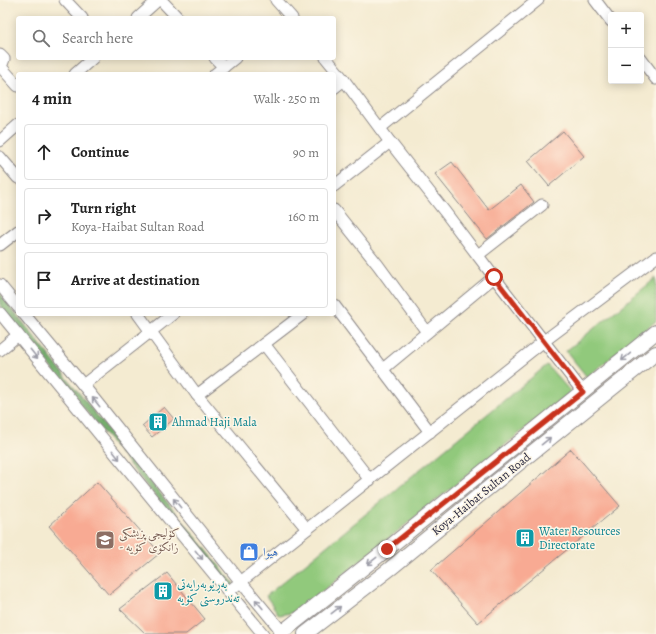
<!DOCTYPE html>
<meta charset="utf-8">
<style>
:root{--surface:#fff;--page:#f2f2f2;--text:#222;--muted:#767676;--line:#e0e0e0}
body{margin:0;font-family:Alegreya,Amiri,serif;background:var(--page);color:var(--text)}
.controls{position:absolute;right:12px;top:12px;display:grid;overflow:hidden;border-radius:4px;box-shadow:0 2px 10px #0003}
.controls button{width:36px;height:36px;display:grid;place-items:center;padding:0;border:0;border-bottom:1px solid var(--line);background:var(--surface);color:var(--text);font:20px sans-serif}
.stop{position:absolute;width:12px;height:12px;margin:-9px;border:3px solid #c8321e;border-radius:50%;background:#fff}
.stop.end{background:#c8321e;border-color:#fff;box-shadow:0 1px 4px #0008}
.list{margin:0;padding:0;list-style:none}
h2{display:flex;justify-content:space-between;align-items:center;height:52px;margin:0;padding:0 16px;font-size:17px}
h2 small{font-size:13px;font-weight:400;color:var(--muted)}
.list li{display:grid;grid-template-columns:26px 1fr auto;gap:12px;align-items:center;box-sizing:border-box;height:56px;margin:0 8px 8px;padding:0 8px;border:1px solid var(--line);border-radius:4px}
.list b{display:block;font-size:15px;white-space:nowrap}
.list p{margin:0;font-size:13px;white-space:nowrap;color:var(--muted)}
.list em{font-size:13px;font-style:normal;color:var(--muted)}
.icon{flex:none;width:22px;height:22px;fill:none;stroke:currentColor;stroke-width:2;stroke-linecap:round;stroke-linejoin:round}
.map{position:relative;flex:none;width:656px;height:634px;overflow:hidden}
.search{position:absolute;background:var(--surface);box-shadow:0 2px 10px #0003;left:16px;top:16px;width:320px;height:44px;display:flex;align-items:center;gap:10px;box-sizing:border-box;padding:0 14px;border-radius:4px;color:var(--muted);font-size:15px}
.panel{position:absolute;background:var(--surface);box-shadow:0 2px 10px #0003;left:16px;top:72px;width:320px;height:244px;border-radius:4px}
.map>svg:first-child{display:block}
.green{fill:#91c97c;stroke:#5a765c}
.forest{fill:#74ad6c;stroke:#4b6854}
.building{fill:#f8aa93}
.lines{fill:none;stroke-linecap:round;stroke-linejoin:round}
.minor-casing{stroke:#8b8686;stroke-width:13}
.major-casing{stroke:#8b8686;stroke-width:16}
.minor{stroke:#fff;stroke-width:11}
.major{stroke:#fff;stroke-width:14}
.oneway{stroke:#9c9ca7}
.route{stroke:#c8321e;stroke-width:5}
.labels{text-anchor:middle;stroke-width:3;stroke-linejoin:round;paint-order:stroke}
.culture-label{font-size:12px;fill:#0d838f;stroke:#fcf5e5;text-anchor:start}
.street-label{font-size:12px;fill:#22223b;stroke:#fcf5e5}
.education-label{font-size:12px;fill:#785e54;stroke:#fcf5e5;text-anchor:start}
.shop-label{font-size:12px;fill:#366cbe;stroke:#fcf5e5;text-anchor:start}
</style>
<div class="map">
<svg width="656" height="634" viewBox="0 0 656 634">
<rect width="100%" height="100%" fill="#fcf5e5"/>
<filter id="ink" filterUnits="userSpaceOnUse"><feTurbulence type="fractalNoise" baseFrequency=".025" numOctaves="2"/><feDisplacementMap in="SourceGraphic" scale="8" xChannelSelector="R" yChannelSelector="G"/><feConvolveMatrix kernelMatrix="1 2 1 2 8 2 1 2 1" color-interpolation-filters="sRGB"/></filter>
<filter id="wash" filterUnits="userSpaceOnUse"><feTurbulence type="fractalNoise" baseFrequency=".012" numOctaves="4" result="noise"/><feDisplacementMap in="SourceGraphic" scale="16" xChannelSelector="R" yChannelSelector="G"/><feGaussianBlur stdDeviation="0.9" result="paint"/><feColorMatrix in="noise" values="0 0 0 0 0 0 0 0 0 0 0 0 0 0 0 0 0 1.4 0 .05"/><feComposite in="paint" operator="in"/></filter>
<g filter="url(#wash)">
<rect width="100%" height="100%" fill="#f4ebd1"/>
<g class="green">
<polygon points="656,278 656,321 587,377 566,351"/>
<polygon points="547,365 571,392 297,612 279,615 266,596"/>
</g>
<polygon class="forest" points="0,293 66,377 234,584 229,588 0,305"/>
<g id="blocks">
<g class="building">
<polygon points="563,131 584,156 549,186 528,161"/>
<polygon points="452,162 489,210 521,185 534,202 487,239 435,174"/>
<polygon points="164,407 174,419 152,437 142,426"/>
<polygon points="571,449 620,506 478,623 431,570"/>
<polygon points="97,482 160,553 109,595 49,526"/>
<polygon points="167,573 205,619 186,634 146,634 120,609"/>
</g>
</g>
</g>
<g filter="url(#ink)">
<use href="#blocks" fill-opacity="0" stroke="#8b8686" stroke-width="1"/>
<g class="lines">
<defs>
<g id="minor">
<polyline points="65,0 82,18"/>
<polyline points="161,0 178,18"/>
<polyline points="276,0 292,18"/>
<polyline points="595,0 611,21"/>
<polyline points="138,18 158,0"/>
<polyline points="0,55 4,59 1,67 18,86"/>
<polyline points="215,58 224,67"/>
<polyline points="326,58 344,80 390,142 445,212 494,277 583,392"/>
<polyline points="641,59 656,79"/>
<polyline points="75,74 93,58"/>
<polyline points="215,74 235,58"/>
<polyline points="334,88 344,80"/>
<polyline points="380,128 538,0"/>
<polyline points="0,141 18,125"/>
<polyline points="0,157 18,178"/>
<polyline points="334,186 390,142"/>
<polyline points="334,210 378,265 427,332"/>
<polyline points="0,245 18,231"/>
<polyline points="478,255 542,205"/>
<polyline points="0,285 18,307"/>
<polyline points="334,305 430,432"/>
<polyline points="0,313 263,634"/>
<polyline points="24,314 83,385 241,582 284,634"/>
<polyline points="138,314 197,395 307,529"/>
<polyline points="264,344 370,480"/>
<polyline points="0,350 18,335"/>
<polyline points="383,369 494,277"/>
<polyline points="83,385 173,314"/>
<polyline points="197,395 303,314"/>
<polyline points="228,592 544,341 656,257"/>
</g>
<g id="major">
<polyline points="280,634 387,549 656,332"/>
<polyline points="305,634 391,568 482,493 656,353"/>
</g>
</defs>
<use href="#minor" class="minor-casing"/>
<use href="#major" class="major-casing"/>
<use href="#minor" class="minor"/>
<use href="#major" class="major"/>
</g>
<defs><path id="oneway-shaft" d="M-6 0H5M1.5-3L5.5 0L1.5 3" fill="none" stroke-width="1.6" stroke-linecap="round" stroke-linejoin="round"/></defs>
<g class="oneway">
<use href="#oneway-shaft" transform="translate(34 354) rotate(51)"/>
<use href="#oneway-shaft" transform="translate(626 357) rotate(141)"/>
<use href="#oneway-shaft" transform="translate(96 402) rotate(-129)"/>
<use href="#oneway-shaft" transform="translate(546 441) rotate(-39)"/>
<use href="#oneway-shaft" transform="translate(116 455) rotate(51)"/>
<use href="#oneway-shaft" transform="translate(177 503) rotate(-129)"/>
<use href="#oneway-shaft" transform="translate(199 555) rotate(51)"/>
<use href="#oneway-shaft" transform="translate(372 561) rotate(142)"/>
<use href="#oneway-shaft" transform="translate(259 604) rotate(-130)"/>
<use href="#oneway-shaft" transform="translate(336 610) rotate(-38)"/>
</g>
</g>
<g class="lines" filter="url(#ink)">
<polyline class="route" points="387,549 583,392 494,277"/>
</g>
<defs>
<symbol id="building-square" viewBox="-11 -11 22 22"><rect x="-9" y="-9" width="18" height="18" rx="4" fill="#0f9aa8" stroke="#fcf5e5"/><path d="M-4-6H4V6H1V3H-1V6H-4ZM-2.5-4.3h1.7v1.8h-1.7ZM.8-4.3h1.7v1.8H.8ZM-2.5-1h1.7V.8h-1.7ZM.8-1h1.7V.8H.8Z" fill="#fff"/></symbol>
<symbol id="university-square" viewBox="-11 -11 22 22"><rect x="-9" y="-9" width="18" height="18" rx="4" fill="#8d6e63" stroke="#fcf5e5"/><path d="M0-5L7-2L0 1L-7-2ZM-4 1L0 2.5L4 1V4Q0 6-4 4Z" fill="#fff"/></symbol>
<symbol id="shop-square" viewBox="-11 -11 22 22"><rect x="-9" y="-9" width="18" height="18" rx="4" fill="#3f7fe0" stroke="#fcf5e5"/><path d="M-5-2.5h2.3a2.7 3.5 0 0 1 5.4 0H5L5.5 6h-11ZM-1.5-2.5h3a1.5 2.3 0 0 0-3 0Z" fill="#fff"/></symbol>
</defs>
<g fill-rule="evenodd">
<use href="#building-square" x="147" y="411" width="22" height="22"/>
<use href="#building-square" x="514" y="527" width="22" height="22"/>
<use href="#university-square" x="94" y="529" width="22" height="22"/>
<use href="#shop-square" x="238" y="541" width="22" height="22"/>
<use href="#building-square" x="152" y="580" width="22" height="22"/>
</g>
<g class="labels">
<g class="culture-label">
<text x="172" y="426">Ahmad Haji Mala</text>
<text x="539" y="535">Water Resources<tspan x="539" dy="14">Directorate</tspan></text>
<text x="177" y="588">بەڕێوبەرایەتی<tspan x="177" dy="14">تەندروستی کۆیە</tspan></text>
</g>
<g class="street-label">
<text transform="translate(481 494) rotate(-39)" y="4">Koya-Haibat Sultan Road</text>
</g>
<g class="education-label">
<text x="119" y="537">کۆلیجی پزیشکی<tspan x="119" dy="14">- زانکۆی کۆیە</tspan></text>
</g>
<g class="shop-label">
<text x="263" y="556">هیوا</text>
</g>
</g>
</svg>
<div class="controls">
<button>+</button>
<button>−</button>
</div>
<div class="stop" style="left:494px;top:277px"></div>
<div class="stop end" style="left:387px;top:549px"></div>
<div class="search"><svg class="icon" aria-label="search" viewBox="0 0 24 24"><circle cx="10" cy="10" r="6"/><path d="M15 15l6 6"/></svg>Search here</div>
<section class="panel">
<h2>4 min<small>Walk · 250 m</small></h2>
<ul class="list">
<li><svg class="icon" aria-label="ahead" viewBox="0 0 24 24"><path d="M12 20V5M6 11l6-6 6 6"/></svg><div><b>Continue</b></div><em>90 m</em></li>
<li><svg class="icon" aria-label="right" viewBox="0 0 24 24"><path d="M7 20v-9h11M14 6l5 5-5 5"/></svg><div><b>Turn right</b><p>Koya-Haibat Sultan Road</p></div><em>160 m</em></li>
<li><svg class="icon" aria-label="arrive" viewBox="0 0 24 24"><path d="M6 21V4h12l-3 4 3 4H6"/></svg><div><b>Arrive at destination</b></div></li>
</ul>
</section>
</div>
